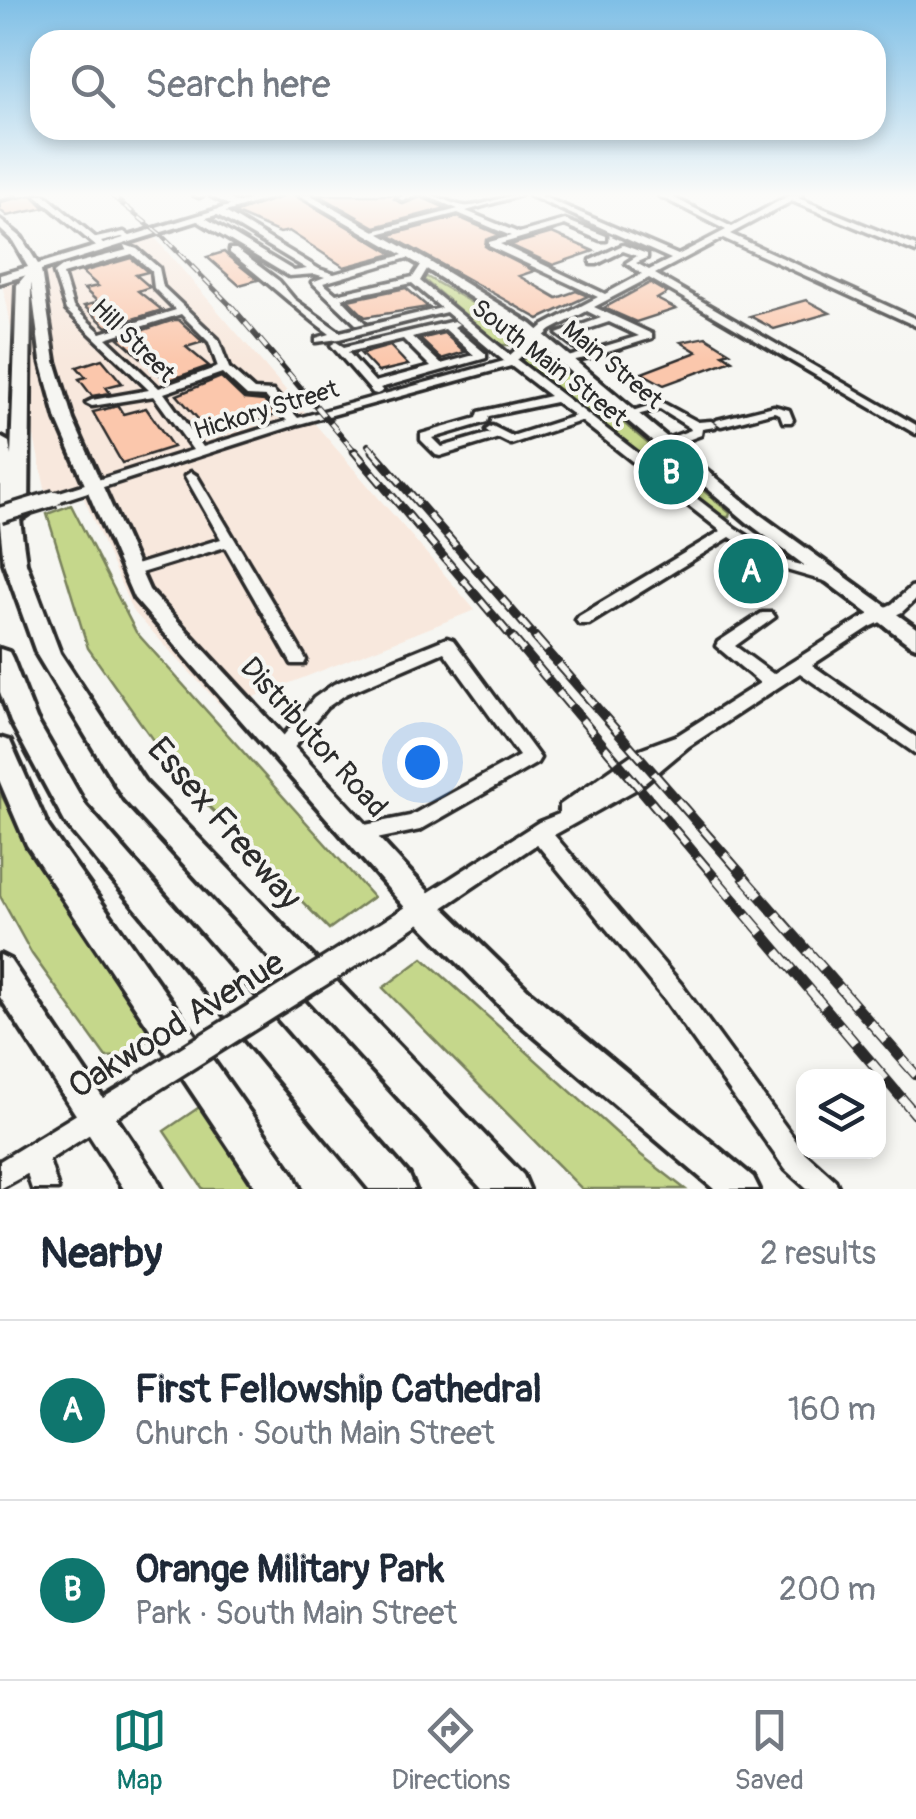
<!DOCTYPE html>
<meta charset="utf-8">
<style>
:root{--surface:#fff;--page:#f6f6f7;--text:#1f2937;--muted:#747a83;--line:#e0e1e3;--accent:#0f766e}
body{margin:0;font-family:Pangolin,sans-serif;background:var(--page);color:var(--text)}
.controls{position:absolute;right:30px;bottom:30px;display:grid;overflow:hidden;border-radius:20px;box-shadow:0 5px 15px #0003}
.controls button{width:90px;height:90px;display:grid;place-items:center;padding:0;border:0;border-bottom:2px solid var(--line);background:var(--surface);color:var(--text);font:50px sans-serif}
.you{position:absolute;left:422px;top:762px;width:35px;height:35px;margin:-25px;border:8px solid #fff;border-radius:50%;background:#1a73e8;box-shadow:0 0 0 15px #1a73e833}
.badge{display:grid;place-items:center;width:65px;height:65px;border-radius:50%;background:var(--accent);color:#fff;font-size:32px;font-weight:700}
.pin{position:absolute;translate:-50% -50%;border:5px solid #fff;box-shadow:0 2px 10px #0006}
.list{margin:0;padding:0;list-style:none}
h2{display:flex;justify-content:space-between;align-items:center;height:130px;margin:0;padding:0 40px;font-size:42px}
h2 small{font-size:32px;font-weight:400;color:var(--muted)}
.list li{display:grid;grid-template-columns:65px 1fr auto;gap:30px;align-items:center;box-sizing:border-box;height:180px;padding:0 40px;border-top:2px solid var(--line)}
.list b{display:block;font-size:38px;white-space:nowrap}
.list p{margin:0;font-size:32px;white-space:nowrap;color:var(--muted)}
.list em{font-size:32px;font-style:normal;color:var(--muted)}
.icon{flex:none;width:55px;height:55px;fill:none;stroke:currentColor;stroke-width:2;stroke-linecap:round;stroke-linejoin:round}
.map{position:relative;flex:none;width:916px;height:1189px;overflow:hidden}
.search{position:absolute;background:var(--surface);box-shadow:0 5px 15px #0003;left:30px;right:30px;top:30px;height:110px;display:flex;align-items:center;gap:25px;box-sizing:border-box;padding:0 35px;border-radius:30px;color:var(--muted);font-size:38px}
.sheet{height:490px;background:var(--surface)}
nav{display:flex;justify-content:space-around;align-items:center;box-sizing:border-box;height:140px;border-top:2px solid var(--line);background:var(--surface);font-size:28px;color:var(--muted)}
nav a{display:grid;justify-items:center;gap:5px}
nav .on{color:var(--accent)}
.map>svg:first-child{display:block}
.built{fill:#f8e8dd}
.green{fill:#c5d78b;stroke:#78815b;stroke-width:2.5}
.building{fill:#fbc7ac;stroke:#2b2b2b;stroke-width:2.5}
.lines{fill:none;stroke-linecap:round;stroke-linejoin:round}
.minor-casing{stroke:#2b2b2b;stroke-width:7}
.major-casing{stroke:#2b2b2b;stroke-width:8}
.highway-casing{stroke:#2b2b2b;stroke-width:8}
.minor{fill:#f6f6f2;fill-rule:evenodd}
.major{fill:#f6f6f2;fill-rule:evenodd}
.highway{fill:#f6f6f2;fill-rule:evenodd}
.rail-far4-casing{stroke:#2b2b2b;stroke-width:5}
.rail-far3-casing{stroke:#2b2b2b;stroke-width:6}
.rail-far2-casing{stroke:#2b2b2b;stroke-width:9}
.rail-far1-casing{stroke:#2b2b2b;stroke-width:10}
.rail-casing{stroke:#2b2b2b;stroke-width:11}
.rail-far4{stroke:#f6f6f2;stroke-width:2.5;stroke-dasharray:9;stroke-linecap:butt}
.rail-far3{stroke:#f6f6f2;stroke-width:4;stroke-dasharray:11;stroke-linecap:butt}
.rail-far2{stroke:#f6f6f2;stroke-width:5;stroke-dasharray:14;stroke-linecap:butt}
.rail-far1{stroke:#f6f6f2;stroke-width:6;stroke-dasharray:18;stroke-linecap:butt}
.rail{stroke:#f6f6f2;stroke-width:8;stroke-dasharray:24;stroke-linecap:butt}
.minor-bridge-far1-casing{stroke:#2b2b2b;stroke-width:21;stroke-linecap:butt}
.minor-bridge-casing{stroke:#2b2b2b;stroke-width:31;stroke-linecap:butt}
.minor-bridge-far1{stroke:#f6f6f2;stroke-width:14}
.minor-bridge{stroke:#f6f6f2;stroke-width:24}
.labels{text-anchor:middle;stroke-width:8;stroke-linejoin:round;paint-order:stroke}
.far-street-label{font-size:25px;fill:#2b2b2b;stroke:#f6f6f2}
.street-label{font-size:30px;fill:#2b2b2b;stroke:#f6f6f2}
.near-street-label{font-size:35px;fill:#2b2b2b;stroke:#f6f6f2}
</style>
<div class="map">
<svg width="916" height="1189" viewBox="0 0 916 1189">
<rect width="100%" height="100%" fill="#f6f6f2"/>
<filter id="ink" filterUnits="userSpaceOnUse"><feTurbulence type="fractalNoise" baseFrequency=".01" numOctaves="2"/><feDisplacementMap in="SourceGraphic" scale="20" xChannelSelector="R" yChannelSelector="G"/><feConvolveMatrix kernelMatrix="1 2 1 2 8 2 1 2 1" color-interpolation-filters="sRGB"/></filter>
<g filter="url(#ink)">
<polygon class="built" points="150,232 475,610 224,709 132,610 82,494 48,503 1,279"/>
<g class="green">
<polygon points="427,277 503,321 522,338 515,345 501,345 423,279"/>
<polygon points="530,351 541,353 730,513 729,517 719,517 522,361"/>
<polygon points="71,505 136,632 373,897 329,929 176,773 88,648 47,514"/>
<polygon points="0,792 27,846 155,1036 123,1056 106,1057 32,954 0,896"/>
<polygon points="423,958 641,1155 685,1189 582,1189 383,988"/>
<polygon points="201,1106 253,1189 203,1189 164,1131"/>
</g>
<g class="building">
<polygon points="32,195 45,208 7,216 0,210 0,202"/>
<polygon points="284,195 295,195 393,254 344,267 289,231 280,233 234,213"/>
<polygon points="319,195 396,195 394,199 403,204 421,197 446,208 375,227"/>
<polygon points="458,217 500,235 486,240 485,246 534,271 519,276 557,298 576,291 588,296 539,319 389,235"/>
<polygon points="552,233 594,251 553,265 510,245"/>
<polygon points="224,252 228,256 258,280 239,285 207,257"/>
<polygon points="131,258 148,272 136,275 150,287 138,291 162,310 107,327 84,306 98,302 84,289 98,286 82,272"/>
<polygon points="650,283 667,293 657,299 676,309 636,322 604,308"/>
<polygon points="406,288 428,307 365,317 348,300"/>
<polygon points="806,300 830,313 774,329 750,316"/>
<polygon points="174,320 179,320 203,342 186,347 209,366 167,381 119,338"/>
<polygon points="444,333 465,352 441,359 420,339"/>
<polygon points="706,337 730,352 723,354 732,360 664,385 642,373 697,352 681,342"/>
<polygon points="390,346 408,365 378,372 361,354"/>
<polygon points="102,359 122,383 106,387 110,393 92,396 79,379 86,377 77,367"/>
<polygon points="221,377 244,399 264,401 276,415 213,436 177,395"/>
<polygon points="118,406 123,414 146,408 173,447 122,463 93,412"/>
</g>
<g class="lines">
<defs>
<g id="minor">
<polygon points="0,195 15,195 0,199"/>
<polygon points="36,195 45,195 96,238 124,232 134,239 130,241 122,237 101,242 106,247 99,249"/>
<polygon points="194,195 203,195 199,197"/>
<polygon points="219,195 241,204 242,206 235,208 211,196"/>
<polygon points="405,195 418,195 402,200 398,198"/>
<path d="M424,195C439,195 450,204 464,206C480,208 502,195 521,195L466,211L519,233L565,220L606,236V240H600L565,225L500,244L605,294L642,274L626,263L637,256L623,251L597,264H591V260L623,245L647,254V258L636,263L649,270L671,259L529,195H539L678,255L726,230L658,195H668L732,227L788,196L802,195L798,198L916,246V252L792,201L730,234L916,319V326L723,238L655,274L916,425V434L649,278L594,307L652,334V338L595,356L561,363V359L582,353L557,334L601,318L587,311L551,330L517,360L735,528L786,561L836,574L838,578L836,582L831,583L776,567L730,537L589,624H579L576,620L579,616L721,531L581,421L511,444L499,438L440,456L436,455L421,440V434L477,418L479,412L550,396L511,366L299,424L60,501H50L48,498L50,495L193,450L154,396L92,406L86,403L92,400L149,390L66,310L54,273L62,267L127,250L125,245L137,249L159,268L163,287L218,339L229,368L254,390L273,391L298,418L504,361L446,312L339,339L316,342V338L330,334C295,308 265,279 230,253V249H236L279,281L294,299L340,332L441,308L412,283L341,298L365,323L357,325L312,282L325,277L315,274L289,276L196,220V216H202L294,271L307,269L216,214V210H222L319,269L334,274L414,252V256L323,283L336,294L413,277L423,262H429L430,264L420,281L510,355L543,326L598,297L489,246V242L511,236L458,213L370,236V232L458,209ZM132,254L152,271L154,288L176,310L101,333L73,307L63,274ZM181,314L209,342L218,367L159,388L106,338ZM609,322L639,336L592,350L570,335ZM222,373L247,396L266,397L287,421L203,447L164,393ZM556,402L575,416L512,436L492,426L486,430L490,433L442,447L433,438L487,422L489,416Z"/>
<path d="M454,321L459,324L454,327L486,354V358L380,388L383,391L377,394L373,393L331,345L336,342L344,347ZM445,329L474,355L441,364L412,337ZM403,339L431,367L375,382L348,352Z"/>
<polygon points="661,402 698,422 711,421 717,425 715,427 702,429 701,435 669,447 661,447 661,441 691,430 690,428 660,409 629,417 623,414"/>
<polygon points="774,406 789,410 793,420 791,422 783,422 780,414 774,412 721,426 715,422 717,420"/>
<polygon points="191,472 197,476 304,656 306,660 304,664 292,664 225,547 131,576 124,571 126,568 221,539 185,476"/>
<polygon points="916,586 916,599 902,612 870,627 812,665 916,737 916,754 800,673 689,746 640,787 554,835 681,984 804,1152 835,1180 839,1189 807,1189 786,1170 665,1000 537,844 389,944 381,947 373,944 370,936 373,928 539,822 559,814 560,805 640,749 678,735 760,683 716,646 718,642 762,613 772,613 775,617 735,646 773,674 860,619 892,604 911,587"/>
<polygon points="447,638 453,640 540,758 537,763 420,830 357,843 350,840 347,834 350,828 410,816 519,756 444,652 346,694 326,708 288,755 282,757 276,755 273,750 276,745 314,698 334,684"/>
<polygon points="144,1073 153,1076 156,1085 153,1094 49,1160 58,1189 32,1189 27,1174 0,1189 0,1161"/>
</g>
<g id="major">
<polygon points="265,195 280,195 41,270 55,361 73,420 149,590 436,900 529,991 753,1177 759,1189 714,1189 507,1013 416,920 134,598 57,420 41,361 30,274 0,283 0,275 28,267 13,241 0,229 0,220 21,237 38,264"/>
<polygon points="299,195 311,195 430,262 531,324 759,514 916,628 916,647 909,644 747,522 521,330 422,266"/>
<polygon points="0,955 10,960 156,1177 162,1189 124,1189 0,997"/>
</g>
<g id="highway">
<polygon points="35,264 42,268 31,285 29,514 20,520 26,563 60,653 144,781 523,1175 529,1189 482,1189 124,799 37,655 4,563 0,525 0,437 9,442 11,456 17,285"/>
<polygon points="0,649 9,652 12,658 36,719 86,806 409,1175 415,1189 369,1189 66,824 11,722 0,692"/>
<polygon points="0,738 10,741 48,827 294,1175 300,1189 257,1189 27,845 0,782"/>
</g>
</defs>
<use href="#minor" class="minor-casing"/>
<use href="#major" class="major-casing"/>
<use href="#highway" class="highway-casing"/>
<use href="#minor" class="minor"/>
<use href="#major" class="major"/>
<use href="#highway" class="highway"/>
<defs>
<polyline id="rail-far4" points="111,195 161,235 234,309"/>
<g id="rail-far3">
<polyline points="231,306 356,453"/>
<polyline points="368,445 375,453"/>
</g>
<g id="rail-far2">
<polyline points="354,451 514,640"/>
<polyline points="373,451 538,640"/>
</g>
<g id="rail-far1">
<polyline points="512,637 717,880"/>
<polyline points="535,637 747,880"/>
</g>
<g id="rail">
<polyline points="715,878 916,1115"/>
<polyline points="744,878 916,1075"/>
</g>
</defs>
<use href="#rail-far4" class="rail-far4-casing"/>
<use href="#rail-far3" class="rail-far3-casing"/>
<use href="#rail-far2" class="rail-far2-casing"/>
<use href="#rail-far1" class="rail-far1-casing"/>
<use href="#rail" class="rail-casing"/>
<use href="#rail-far4" class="rail-far4"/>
<use href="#rail-far3" class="rail-far3"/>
<use href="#rail-far2" class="rail-far2"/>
<use href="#rail-far1" class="rail-far1"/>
<use href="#rail" class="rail"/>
<defs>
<polyline id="minor-bridge-far1" points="0,515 55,498"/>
<polyline id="minor-bridge" points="144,1085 381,936"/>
</defs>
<use href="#minor-bridge-far1" class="minor-bridge-far1-casing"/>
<use href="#minor-bridge" class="minor-bridge-casing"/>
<use href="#minor-bridge-far1" class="minor-bridge-far1"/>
<use href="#minor-bridge" class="minor-bridge"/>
</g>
</g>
<linearGradient id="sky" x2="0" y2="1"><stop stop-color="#7fbfe6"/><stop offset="0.54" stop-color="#fbfbf9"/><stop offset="1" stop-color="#fbfbf9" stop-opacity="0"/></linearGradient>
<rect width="916" height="361" fill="url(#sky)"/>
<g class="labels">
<g class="far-street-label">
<text transform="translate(134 340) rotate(45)" y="9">Hill Street</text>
<text transform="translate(550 362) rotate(38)" y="9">South Main Street</text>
<text transform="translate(613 364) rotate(40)" y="9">Main Street</text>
<text transform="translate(266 409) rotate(-17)" y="9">Hickory Street</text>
</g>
<g class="street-label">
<text transform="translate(314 737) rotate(48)" y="10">Distributor Road</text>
</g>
<g class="near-street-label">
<text transform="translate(225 823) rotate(49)" y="12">Essex Freeway</text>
<text transform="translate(176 1024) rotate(-32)" y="12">Oakwood Avenue</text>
</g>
</g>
</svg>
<div class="controls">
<button><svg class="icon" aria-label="layers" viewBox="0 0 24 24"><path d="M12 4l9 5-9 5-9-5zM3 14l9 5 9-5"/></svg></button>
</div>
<div class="you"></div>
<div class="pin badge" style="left:751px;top:571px">A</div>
<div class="pin badge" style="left:671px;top:472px">B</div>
<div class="search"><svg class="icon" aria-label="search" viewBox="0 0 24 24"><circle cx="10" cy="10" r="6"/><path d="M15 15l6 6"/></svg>Search here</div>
</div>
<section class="sheet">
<h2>Nearby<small>2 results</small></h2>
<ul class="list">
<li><span class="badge">A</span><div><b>First Fellowship Cathedral</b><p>Church · South Main Street</p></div><em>160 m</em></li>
<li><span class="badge">B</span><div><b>Orange Military Park</b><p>Park · South Main Street</p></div><em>200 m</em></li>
</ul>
</section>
<nav>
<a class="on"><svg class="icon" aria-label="map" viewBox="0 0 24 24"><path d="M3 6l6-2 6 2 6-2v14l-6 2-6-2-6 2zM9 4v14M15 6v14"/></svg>Map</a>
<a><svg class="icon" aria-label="directions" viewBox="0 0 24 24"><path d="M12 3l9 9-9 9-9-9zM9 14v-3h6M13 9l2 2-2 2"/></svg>Directions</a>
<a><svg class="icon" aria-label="saved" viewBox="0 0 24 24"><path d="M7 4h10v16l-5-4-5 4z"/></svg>Saved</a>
</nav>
